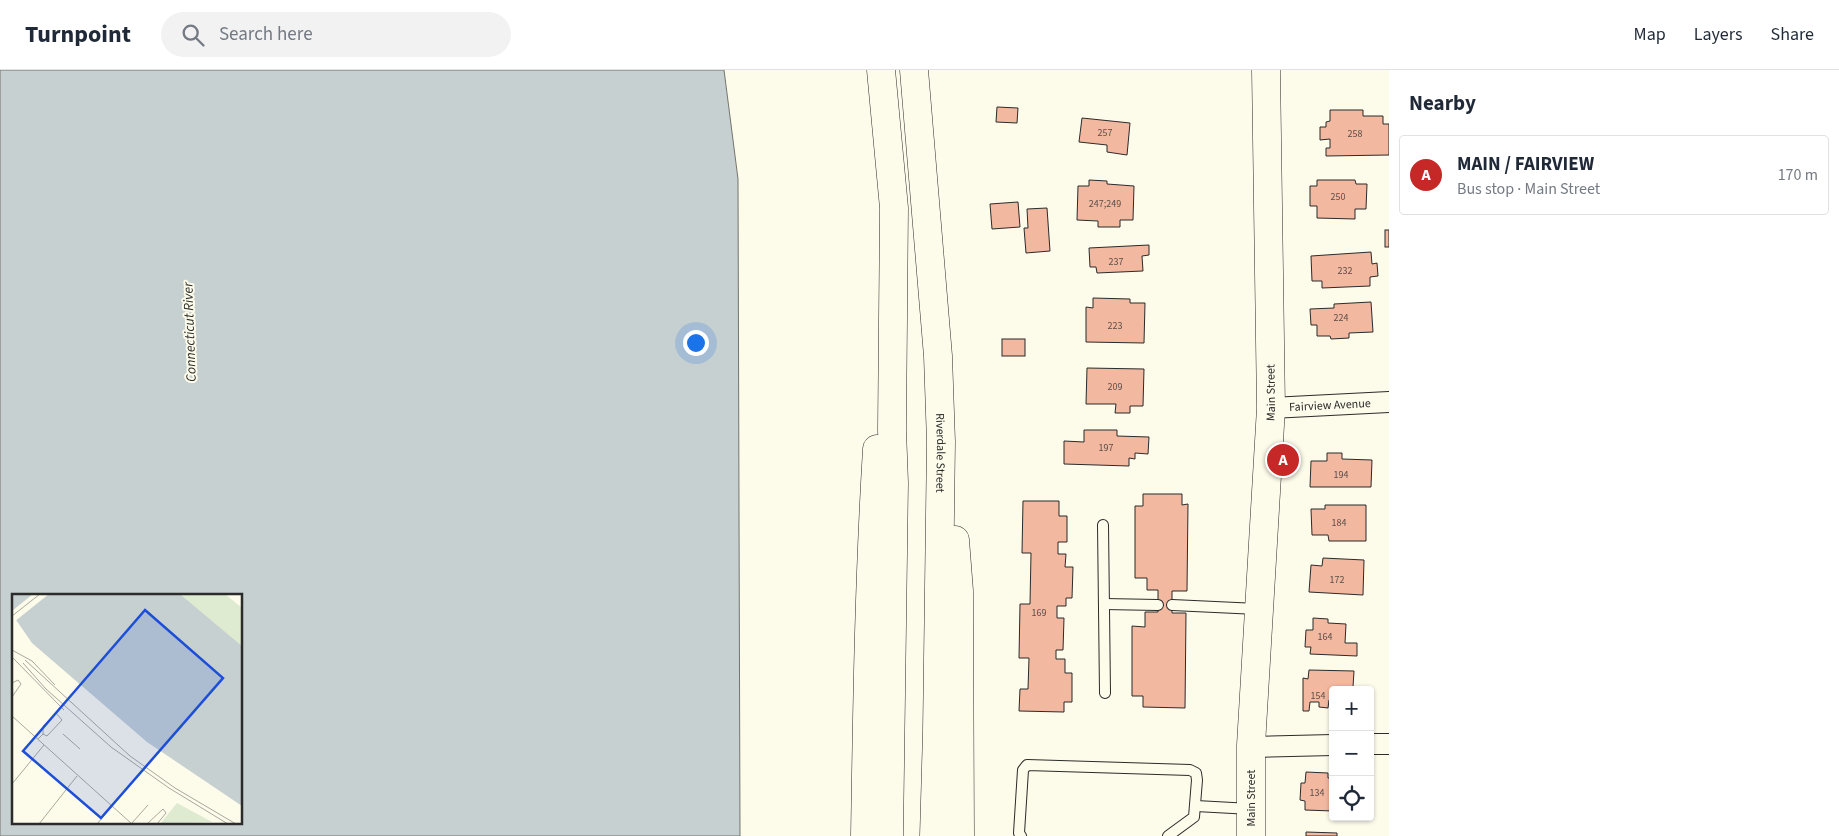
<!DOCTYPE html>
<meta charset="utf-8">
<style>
:root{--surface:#fff;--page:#f2f2f3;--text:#1f2937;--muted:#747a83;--line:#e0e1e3;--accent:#c62828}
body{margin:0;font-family:"Source Sans 3",sans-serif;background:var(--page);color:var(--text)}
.controls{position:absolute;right:15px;bottom:15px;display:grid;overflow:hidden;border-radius:5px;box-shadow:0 1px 4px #0004}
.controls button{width:45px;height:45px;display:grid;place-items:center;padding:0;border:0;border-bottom:1px solid var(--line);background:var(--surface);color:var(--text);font:25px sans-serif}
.you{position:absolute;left:695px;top:272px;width:18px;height:18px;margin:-12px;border:4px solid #fff;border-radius:50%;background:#1a73e8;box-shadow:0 0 0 8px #1a73e833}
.badge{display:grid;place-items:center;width:32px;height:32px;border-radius:50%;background:var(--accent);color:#fff;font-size:16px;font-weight:700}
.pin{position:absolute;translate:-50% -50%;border:2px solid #fff;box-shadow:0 1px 5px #0006}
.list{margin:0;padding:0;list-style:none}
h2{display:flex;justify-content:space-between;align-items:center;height:65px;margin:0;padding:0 20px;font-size:21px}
h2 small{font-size:16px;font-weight:400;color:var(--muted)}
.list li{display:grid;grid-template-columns:32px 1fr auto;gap:15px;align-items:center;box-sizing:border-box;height:80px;margin:0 10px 10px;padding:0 10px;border:1px solid var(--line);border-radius:5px}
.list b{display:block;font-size:19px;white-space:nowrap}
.list p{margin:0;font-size:16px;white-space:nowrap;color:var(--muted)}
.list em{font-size:16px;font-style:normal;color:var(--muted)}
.icon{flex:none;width:28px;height:28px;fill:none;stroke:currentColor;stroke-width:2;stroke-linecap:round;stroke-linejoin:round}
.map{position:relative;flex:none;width:1389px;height:766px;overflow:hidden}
header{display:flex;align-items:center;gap:30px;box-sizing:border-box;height:70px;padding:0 25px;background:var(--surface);border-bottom:1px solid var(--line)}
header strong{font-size:24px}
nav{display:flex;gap:28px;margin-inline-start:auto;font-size:18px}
.search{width:350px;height:45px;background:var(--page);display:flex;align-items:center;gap:12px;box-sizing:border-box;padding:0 18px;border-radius:28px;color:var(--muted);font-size:19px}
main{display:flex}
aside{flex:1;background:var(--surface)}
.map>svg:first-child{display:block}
.water{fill:#c7d0d0;stroke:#74746e;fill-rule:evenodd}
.building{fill:#f2b8a0;stroke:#2b2b2b}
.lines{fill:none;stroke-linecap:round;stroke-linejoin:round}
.lane-casing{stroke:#2b2b2b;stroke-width:12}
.street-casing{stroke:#2b2b2b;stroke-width:22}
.secondary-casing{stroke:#2b2b2b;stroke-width:29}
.highway-casing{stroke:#2b2b2b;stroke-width:29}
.lane{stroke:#fdfbea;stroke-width:10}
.street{stroke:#fdfbea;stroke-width:20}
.secondary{stroke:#fdfbea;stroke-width:28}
.highway{stroke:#fdfbea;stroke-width:28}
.labels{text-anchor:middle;stroke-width:4;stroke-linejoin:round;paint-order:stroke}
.number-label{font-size:10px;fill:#5d4e48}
.street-label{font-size:12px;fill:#2b2b2b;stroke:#fdfbea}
.water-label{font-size:14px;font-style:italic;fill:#2b2b2b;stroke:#fdfbea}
.inset-road{fill:none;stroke:#a9a89e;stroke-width:1}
.view{fill:#1d4ed8;fill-opacity:0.15;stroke:#1d4ed8;stroke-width:2.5}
.inset-edge{fill:none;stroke:#2b2b2b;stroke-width:2.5}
</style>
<header>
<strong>Turnpoint</strong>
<div class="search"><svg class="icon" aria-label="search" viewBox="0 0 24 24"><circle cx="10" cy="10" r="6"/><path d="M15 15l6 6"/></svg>Search here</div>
<nav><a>Map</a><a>Layers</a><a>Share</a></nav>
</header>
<main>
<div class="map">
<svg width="1389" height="766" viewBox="0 0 1389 766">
<rect width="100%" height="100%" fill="#fdfbea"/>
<path class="water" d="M0,0H724L738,109L740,766H0ZM14,525H241V752H14Z"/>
<g class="building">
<polygon points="997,37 1018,38 1017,53 996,52"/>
<polygon points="1330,40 1363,40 1363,46 1383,46 1383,54 1389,54 1389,85 1326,86 1326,78 1330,78 1330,69 1320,70 1320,57 1326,57 1326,52 1330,51"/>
<polygon points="1082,48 1130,53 1127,85 1107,82 1107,75 1079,72"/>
<polygon points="1089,110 1107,111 1107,114 1134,116 1133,150 1120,150 1120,157 1098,157 1098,151 1077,150 1078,116 1089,116"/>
<polygon points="1317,110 1355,110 1356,114 1367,114 1366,139 1355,139 1355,149 1317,148 1317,136 1310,136 1310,116 1317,116"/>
<polygon points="1018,132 1020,157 992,159 990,134"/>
<polygon points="1047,138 1050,181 1026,183 1024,158 1028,158 1027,139"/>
<rect x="1385" y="160" width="4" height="17"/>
<polygon points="1149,175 1149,185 1142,186 1143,201 1097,203 1096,197 1090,197 1089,178"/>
<polygon points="1371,182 1372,194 1377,193 1378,206 1370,207 1370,216 1322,218 1322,211 1312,211 1311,186"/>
<polygon points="1093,228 1130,229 1130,233 1145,233 1144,273 1086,272 1086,237 1093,238"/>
<polygon points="1371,232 1373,262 1349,263 1349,268 1331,269 1330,266 1317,266 1317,255 1311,255 1310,239 1334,238 1334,234"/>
<rect x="1002" y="269" width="23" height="17"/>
<polygon points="1087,298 1144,299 1143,336 1130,336 1130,343 1115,343 1116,334 1086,334"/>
<polygon points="1084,360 1117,360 1117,366 1149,367 1148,384 1135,383 1135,389 1129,388 1129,396 1064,394 1064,371 1084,372"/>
<polygon points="1327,383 1342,383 1342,389 1372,390 1371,417 1310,417 1311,391 1327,391"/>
<polygon points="1143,424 1182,424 1182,435 1188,434 1187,521 1172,521 1172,543 1186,543 1185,638 1143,637 1143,626 1132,626 1132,556 1145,557 1145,542 1158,542 1158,520 1147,520 1147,508 1135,508 1135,436 1143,436"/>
<polygon points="1023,431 1059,431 1059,446 1067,446 1067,472 1058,472 1058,484 1066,484 1065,497 1073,497 1072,528 1066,528 1066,536 1057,536 1057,548 1064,548 1063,580 1056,580 1056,589 1065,589 1065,603 1072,603 1072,632 1064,632 1064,642 1019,641 1020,619 1028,619 1029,588 1019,588 1020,534 1030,534 1031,483 1022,483"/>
<polygon points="1325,435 1366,435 1366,471 1329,471 1328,465 1312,465 1311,439 1325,439"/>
<polygon points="1323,488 1364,490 1363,525 1309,522 1311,495 1322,496"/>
<polygon points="1313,548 1328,549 1328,553 1346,554 1345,573 1357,573 1357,586 1310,584 1311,577 1305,577 1306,560 1313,560"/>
<polygon points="1309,600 1354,601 1353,617 1342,617 1342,620 1333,620 1333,630 1329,630 1328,638 1319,637 1319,632 1310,632 1309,641 1303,641 1303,608 1308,609"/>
<polygon points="1306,702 1328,703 1328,708 1333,708 1333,741 1305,740 1305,731 1300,730 1301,713 1305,713"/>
<polygon points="1306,762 1337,763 1337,766 1306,766"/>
</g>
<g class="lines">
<defs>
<g id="lane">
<polyline points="1103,455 1105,623"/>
<polyline points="1104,534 1158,535"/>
<polyline points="1172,535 1258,539"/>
<polyline points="1196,736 1251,739"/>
<polyline points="1021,766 1019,763 1023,700 1027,695 1190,700 1196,703 1197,710 1194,747 1168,766"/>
</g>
<g id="street">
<path id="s1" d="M1271,338L1389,332"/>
<polyline points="1370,674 1389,674"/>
<polyline points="1251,677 1333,675"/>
</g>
<g id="secondary">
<path id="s2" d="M1251,766V675L1271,338L1266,0"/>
</g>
<g id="highway">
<polyline points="881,0 894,138 892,360 894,413 889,766"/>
<path id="s3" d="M914,0L938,286L941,372L937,662L934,766"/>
<polyline points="955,470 959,521 960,766"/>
<path d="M865,766C867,637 869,508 877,379"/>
</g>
</defs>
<use href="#lane" class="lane-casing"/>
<use href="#street" class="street-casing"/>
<use href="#secondary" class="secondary-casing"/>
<use href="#highway" class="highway-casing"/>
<use href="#lane" class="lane"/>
<use href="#street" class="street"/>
<use href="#secondary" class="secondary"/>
<use href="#highway" class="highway"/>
</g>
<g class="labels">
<g class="number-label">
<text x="1105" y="66">257</text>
<text x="1355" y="67">258</text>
<text x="1338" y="130">250</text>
<text x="1105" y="137">247;249</text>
<text x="1116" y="195">237</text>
<text x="1345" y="204">232</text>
<text x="1341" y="251">224</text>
<text x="1115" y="259">223</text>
<text x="1115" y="320">209</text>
<text x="1106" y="381">197</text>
<text x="1341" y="408">194</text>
<text x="1339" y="456">184</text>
<text x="1337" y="513">172</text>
<text x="1039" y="546">169</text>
<text x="1325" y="570">164</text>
<text x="1318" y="629">154</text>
<text x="1317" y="726">134</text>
</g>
<g class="street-label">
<text dy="4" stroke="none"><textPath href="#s2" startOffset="444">Main Street</textPath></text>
<text dy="4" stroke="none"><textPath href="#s1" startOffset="59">Fairview Avenue</textPath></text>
<text dy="4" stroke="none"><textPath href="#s3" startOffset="384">Riverdale Street</textPath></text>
<text transform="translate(1251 728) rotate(-90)" y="4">Main Street</text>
</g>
<g class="water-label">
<text transform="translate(189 262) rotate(-92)" y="5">Connecticut River</text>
</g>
</g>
<g transform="translate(12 524)">
<rect width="230" height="230" fill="#fdfbea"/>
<path d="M168,0H213L230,14V52ZM165,209L200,228L148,230Z" fill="#deebd1"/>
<path d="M0,0H168L230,52V212L135,148L20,49L0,20Z" fill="#c7d0d0"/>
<path d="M21,0H37L2,28L0,17Z" fill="#fdfbea"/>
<path class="inset-road" d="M0,22L28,0M0,56L20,67L43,91M0,63L52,116M13,66L118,162L163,194L224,230M11,69L34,95L99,153L157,194L216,230M0,89L6,86L9,90L0,103M0,122L120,230M51,140L68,155M26,145L31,140V132L44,119L50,126L35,142L31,140M0,190L32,151M120,229L136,211M27,230L65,182M85,230L100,212M135,230L151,215L154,219L145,230"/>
<path class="view" d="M133,16L211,84L89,224L11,157Z"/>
<rect width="230" height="230" class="inset-edge"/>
</g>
</svg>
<div class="controls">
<button>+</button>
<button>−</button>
<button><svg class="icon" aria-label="locate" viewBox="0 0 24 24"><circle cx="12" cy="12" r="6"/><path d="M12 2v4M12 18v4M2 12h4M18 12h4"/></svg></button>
</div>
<div class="you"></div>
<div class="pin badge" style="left:1283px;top:390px">A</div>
</div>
<aside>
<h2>Nearby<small></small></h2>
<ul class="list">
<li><span class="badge">A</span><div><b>MAIN / FAIRVIEW</b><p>Bus stop · Main Street</p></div><em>170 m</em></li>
</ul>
</aside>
</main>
